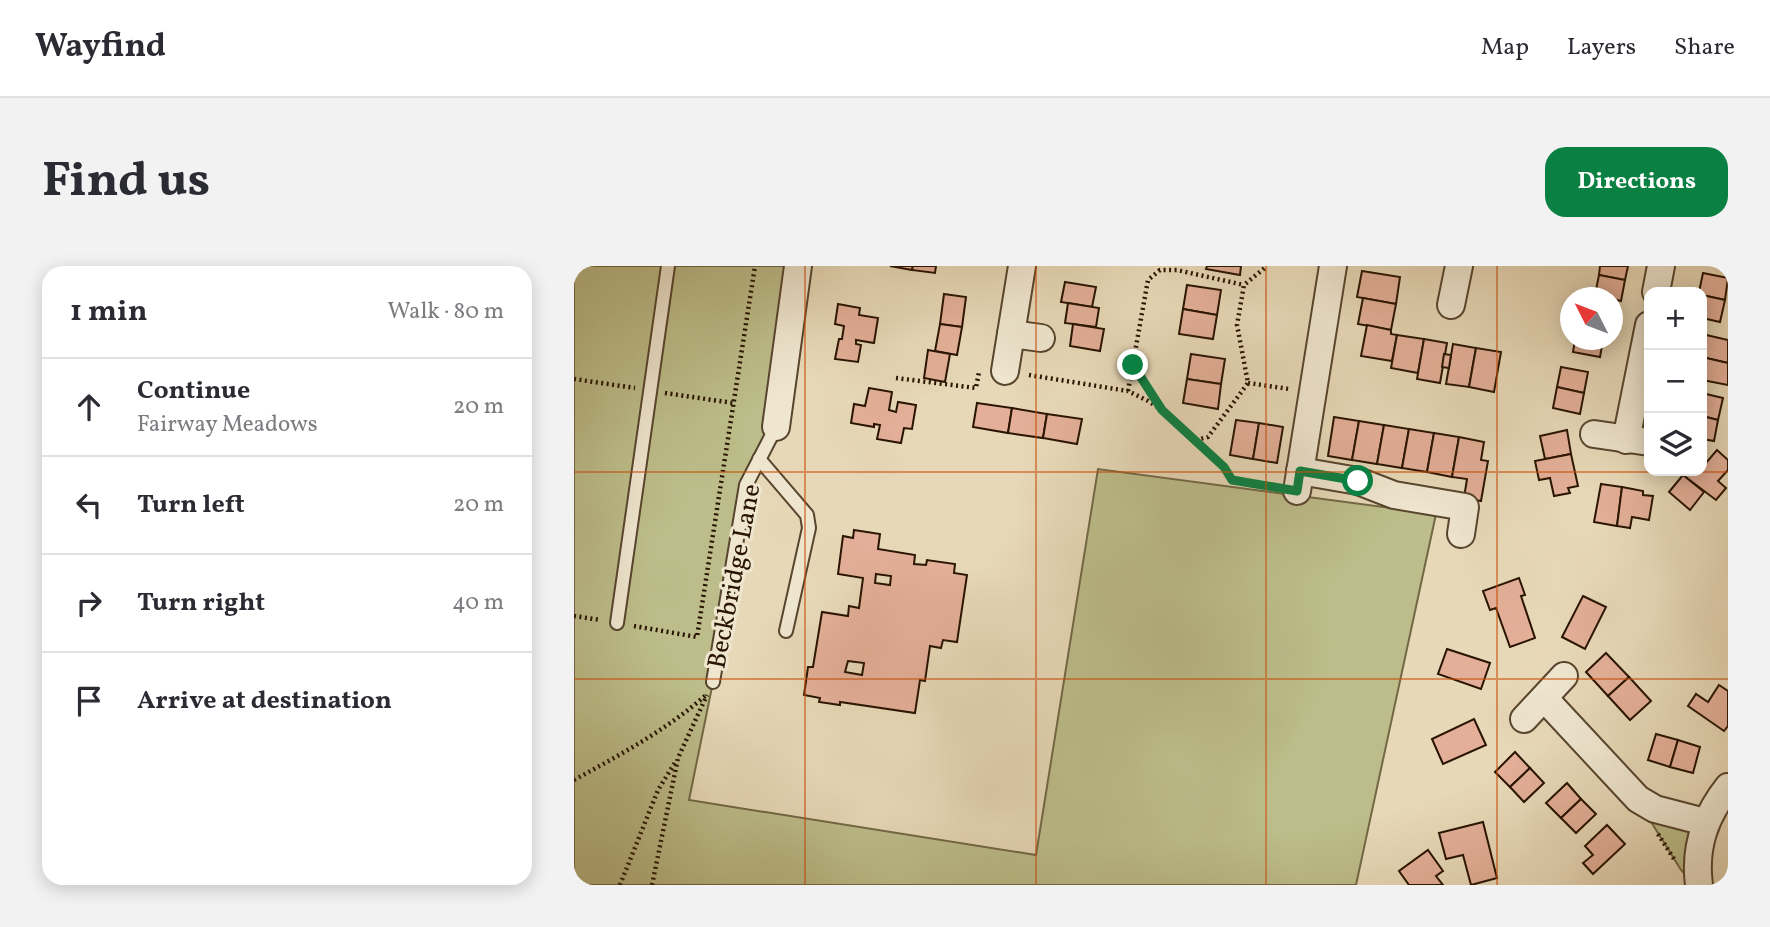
<!DOCTYPE html>
<meta charset="utf-8">
<style>
:root{--surface:#fff;--page:#f2f2f3;--text:#2b2b33;--muted:#7c7c81;--line:#e1e1e2;--accent:#0b8043}
body{margin:0;font-family:Vollkorn,serif;background:var(--page);color:var(--text)}
.controls{position:absolute;right:21px;top:21px;display:grid;overflow:hidden;border-radius:14px;box-shadow:0 4px 18px #0003}
.controls button{width:63px;height:63px;display:grid;place-items:center;padding:0;border:0;border-bottom:2px solid var(--line);background:var(--surface);color:var(--text);font:35px sans-serif}
.compass{position:absolute;left:986px;top:21px;width:63px;height:63px;border-radius:50%;background:var(--surface);box-shadow:0 4px 18px #0003;rotate:312deg}
.stop{position:absolute;width:21px;height:21px;margin:-16px;border:5px solid #0b8043;border-radius:50%;background:#fff}
.stop.end{background:#0b8043;border-color:#fff;box-shadow:0 2px 7px #0008}
.list{margin:0;padding:0;list-style:none}
h2{display:flex;justify-content:space-between;align-items:center;height:91px;margin:0;padding:0 28px;font-size:30px}
h2 small{font-size:23px;font-weight:400;color:var(--muted)}
.list li{display:grid;grid-template-columns:46px 1fr auto;gap:21px;align-items:center;box-sizing:border-box;height:98px;padding:0 28px;border-top:2px solid var(--line)}
.list b{display:block;font-size:26px;white-space:nowrap}
.list p{margin:0;font-size:23px;white-space:nowrap;color:var(--muted)}
.list em{font-size:23px;font-style:normal;color:var(--muted)}
.icon{flex:none;width:38px;height:38px;fill:none;stroke:currentColor;stroke-width:2;stroke-linecap:round;stroke-linejoin:round}
.map{position:relative;flex:none;width:1154px;height:619px;overflow:hidden;border-radius:21px}
header{display:flex;align-items:center;gap:42px;box-sizing:border-box;height:98px;padding:0 35px;background:var(--surface);border-bottom:2px solid var(--line)}
header strong{font-size:33px}
nav{display:flex;gap:38px;margin-inline-start:auto;font-size:24px}
.intro{display:flex;align-items:center;justify-content:space-between;box-sizing:border-box;height:168px;padding:0 42px}
h1{margin:0;font-size:49px}
.button{padding:18px 32px;border-radius:21px;background:var(--accent);color:#fff;font-size:24px;font-weight:700}
main{display:flex;gap:42px;padding:0 42px}
aside{flex:1;background:var(--surface);border-radius:21px;box-shadow:0 4px 18px #0003}
.map>svg:first-child{display:block}
.green{fill:#bcbd8a;stroke:#726846;stroke-width:2}
.building{fill:#e3af98;stroke:#291401;stroke-width:2;fill-rule:evenodd}
.lines{fill:none;stroke-linecap:round;stroke-linejoin:round}
.service-casing{stroke:#58452e;stroke-width:16}
.minor-casing{stroke:#58452e;stroke-width:30}
.path{stroke:#291401;stroke-width:4.5;stroke-dasharray:2 3.5;stroke-linecap:butt}
.service{stroke:#efe6d0;stroke-width:12}
.minor{stroke:#efe6d0;stroke-width:26}
.route{stroke:#0b8043;stroke-width:9}
.grid{fill:none;stroke:#cb4f0a;stroke-width:2;stroke-opacity:0.55}
.labels{text-anchor:middle;stroke-width:6;stroke-linejoin:round;paint-order:stroke}
.street-label{font-size:26px;fill:#291401;stroke:#efe6d0}
</style>
<header>
<strong>Wayfind</strong>
<nav><a>Map</a><a>Layers</a><a>Share</a></nav>
</header>
<div class="intro"><h1>Find us</h1><a class="button">Directions</a></div>
<main>
<aside>
<h2>1 min<small>Walk · 80 m</small></h2>
<ul class="list">
<li><svg class="icon" aria-label="ahead" viewBox="0 0 24 24"><path d="M12 20V5M6 11l6-6 6 6"/></svg><div><b>Continue</b><p>Fairway Meadows</p></div><em>20 m</em></li>
<li><svg class="icon" aria-label="left" viewBox="0 0 24 24"><path d="M17 20v-9H6M10 6l-5 5 5 5"/></svg><div><b>Turn left</b></div><em>20 m</em></li>
<li><svg class="icon" aria-label="right" viewBox="0 0 24 24"><path d="M7 20v-9h11M14 6l5 5-5 5"/></svg><div><b>Turn right</b></div><em>40 m</em></li>
<li><svg class="icon" aria-label="arrive" viewBox="0 0 24 24"><path d="M6 21V4h12l-3 4 3 4H6"/></svg><div><b>Arrive at destination</b></div></li>
</ul>
</aside>
<div class="map">
<svg width="1154" height="619" viewBox="0 0 1154 619">
<rect width="100%" height="100%" fill="#e7d8b7"/>
<filter id="stains"><feTurbulence type="fractalNoise" baseFrequency=".00286" numOctaves="4"/><feColorMatrix values="0 0 0 0 .2 0 0 0 0 .09 0 0 0 0 .02 0 0 0 .5 -.17"/></filter>
<radialGradient id="worn" r=".72"><stop offset=".6" stop-color="#630" stop-opacity="0"/><stop offset="1" stop-color="#630" stop-opacity=".3"/></radialGradient>
<g class="green">
<polygon points="0,0 224,0 202,161 172,219 139,416 115,534 462,589 524,203 862,248 782,619 0,619"/>
<polygon points="1069,543 1131,556 1120,619 1107,604"/>
</g>
<g class="building">
<polygon points="316,0 339,0 338,4"/>
<polygon points="339,0 362,0 361,7 338,4"/>
<polygon points="633,0 667,0 666,9 632,3"/>
<polygon points="1026,0 1054,0 1051,14 1025,9"/>
<polygon points="788,5 826,11 822,38 783,31"/>
<polygon points="1129,7 1154,12 1151,34 1128,29 1128,26 1125,26"/>
<polygon points="1025,9 1051,14 1047,35 1021,29"/>
<polygon points="491,16 522,21 518,41 487,36"/>
<polygon points="613,19 647,24 643,49 609,43"/>
<polygon points="370,28 392,31 388,61 366,58"/>
<polygon points="1128,29 1151,34 1146,56 1128,52"/>
<polygon points="789,32 822,38 817,64 784,58"/>
<polygon points="494,37 525,42 522,61 491,57"/>
<polygon points="264,38 286,42 285,49 304,52 300,77 282,74 282,78 287,79 284,96 261,93 265,73 268,73 270,60 261,58"/>
<polygon points="609,43 643,49 639,73 605,68"/>
<polygon points="366,58 388,61 383,89 361,85"/>
<polygon points="499,58 530,63 526,85 496,80"/>
<polygon points="793,59 817,64 817,68 823,69 818,95 787,90"/>
<polygon points="1128,68 1154,74 1154,97 1128,91"/>
<polygon points="823,69 850,73 844,107 817,102"/>
<polygon points="850,73 873,77 866,117 843,113"/>
<polygon points="1001,74 1029,74 1026,91 999,86"/>
<polygon points="879,78 902,82 895,121 872,118"/>
<polygon points="902,82 927,86 920,126 895,121"/>
<polygon points="354,84 376,88 371,116 350,112"/>
<polygon points="617,88 651,93 647,118 613,113"/>
<polygon points="870,88 877,89 875,102 868,101"/>
<polygon points="1128,91 1154,97 1154,119 1128,114"/>
<polygon points="987,101 1014,106 1010,127 983,121"/>
<polygon points="613,113 647,118 644,143 609,137"/>
<polygon points="983,121 1010,127 1006,148 979,142"/>
<polygon points="295,122 318,126 315,144 322,146 324,136 342,139 338,163 330,162 327,177 303,173 306,159 300,158 300,161 277,157 280,138 291,140"/>
<polygon points="1128,127 1149,132 1144,154 1128,150"/>
<polygon points="403,137 438,142 434,167 399,161"/>
<polygon points="438,142 473,148 469,172 434,167"/>
<polygon points="473,148 508,153 503,178 469,172"/>
<polygon points="1128,150 1144,154 1140,175 1128,173"/>
<polygon points="760,151 785,155 778,194 754,190"/>
<polygon points="662,154 685,157 679,193 656,189"/>
<polygon points="785,155 810,159 803,198 778,194"/>
<polygon points="685,157 709,161 703,197 679,193"/>
<polygon points="810,159 835,163 828,202 803,198"/>
<polygon points="835,163 860,167 853,206 828,202"/>
<polygon points="993,164 997,188 971,193 966,170"/>
<polygon points="860,167 885,171 878,211 853,206"/>
<polygon points="885,171 910,176 907,194 914,195 907,235 890,232 893,213 878,211"/>
<polygon points="1143,184 1154,194 1154,204 1144,215 1152,222 1142,234 1109,209 1112,205 1128,205 1128,194 1132,197"/>
<polygon points="997,188 1004,220 994,222 996,227 980,230 976,212 965,214 961,195"/>
<polygon points="1109,209 1130,226 1116,244 1095,226"/>
<polygon points="1027,218 1048,221 1043,260 1020,256"/>
<polygon points="1048,221 1069,225 1069,229 1079,230 1075,254 1058,251 1056,262 1043,260"/>
<path d="M280,264L306,268L304,283L341,289L340,298L352,299L353,294L381,298L380,307L393,309L383,376L369,374L367,382L356,380L351,415L346,414L341,447L266,436V439L245,436L246,432L230,429L234,401H239L248,346L274,350L275,340L285,342L289,312L264,308L269,270L279,272ZM302,308L317,310L316,319L301,317ZM274,395L290,397L288,409L271,406Z"/>
<polygon points="945,312 951,329 947,330 961,372 936,381 922,342 916,344 909,325"/>
<polygon points="1009,330 1032,341 1011,383 988,371"/>
<polygon points="873,383 916,397 907,423 864,408"/>
<polygon points="1032,387 1055,411 1034,430 1012,406"/>
<polygon points="1055,411 1077,435 1056,454 1034,430"/>
<polygon points="1145,419 1154,425 1154,460 1150,465 1114,440 1122,428 1134,436"/>
<polygon points="900,453 912,479 869,498 858,473"/>
<polygon points="1082,468 1104,474 1096,501 1074,494"/>
<polygon points="1104,474 1126,481 1119,507 1096,501"/>
<polygon points="941,486 956,502 936,521 921,506"/>
<polygon points="956,502 970,517 950,536 936,521"/>
<polygon points="993,517 1007,533 987,552 972,537"/>
<polygon points="1007,533 1022,548 1002,567 987,552"/>
<polygon points="909,556 923,612 897,619 889,589 872,593 865,567"/>
<polygon points="1033,559 1051,578 1019,608 1009,597 1019,589 1011,580"/>
<polygon points="854,584 869,605 862,610 869,619 835,619 825,605"/>
</g>
<g class="lines">
<defs>
<g id="service">
<polyline points="185,193 233,249 235,262 212,365"/>
<polyline points="43,357 94,0"/>
<polyline points="139,416 172,219 202,161"/>
</g>
<g id="minor">
<polyline points="1082,26 1087,0"/>
<polyline points="877,39 885,0"/>
<polyline points="437,68 467,72"/>
<polyline points="431,105 448,0"/>
<polyline points="202,161 224,0"/>
<polyline points="1020,168 1075,176"/>
<polyline points="1052,174 1075,59"/>
<polyline points="726,205 784,215 820,229 891,241 887,268"/>
<polyline points="723,225 759,0"/>
<polyline points="970,432 1064,533 1081,543 1131,556"/>
<polyline points="950,453 990,410"/>
<path d="M1125,619C1120,581 1131,550 1154,521"/>
</g>
</defs>
<use href="#service" class="service-casing"/>
<use href="#minor" class="minor-casing"/>
<g class="path">
<polyline points="0,1 0,0"/>
<polyline points="559,100 587,142"/>
<polyline points="455,109 554,125 574,135 588,144 650,201 658,214 701,221"/>
<polyline points="322,112 402,122 405,106"/>
<polyline points="0,113 61,122"/>
<polyline points="674,117 715,123"/>
<polyline points="554,125 574,14 586,4 603,4 670,19"/>
<polyline points="91,127 159,137"/>
<polyline points="622,174 634,171 674,117 663,59 670,19 693,0"/>
<polyline points="0,350 27,354"/>
<polyline points="60,360 123,371 181,0"/>
<path d="M0,514C46,489 92,464 131,430"/>
<polyline points="1084,568 1100,593"/>
<polyline points="46,619 84,524 102,495"/>
<polyline points="78,619 104,492 133,429"/>
</g>
<use href="#service" class="service"/>
<use href="#minor" class="minor"/>
</g>
<g class="lines">
<polyline class="route" points="559,99 588,144 650,201 658,214 723,225 726,205 784,215"/>
</g>
<path class="grid" d="M231,0V619M462,0V619M692,0V619M923,0V619M0,206H1154M0,413H1154"/>
<g class="labels">
<g class="street-label">
<text transform="translate(159 310) rotate(-79)" y="9">Beckbridge Lane</text>
</g>
</g>
<rect width="100%" height="100%" filter="url(#stains)"/>
<rect width="100%" height="100%" fill="url(#worn)"/>
</svg>
<div class="controls">
<button>+</button>
<button>−</button>
<button><svg class="icon" aria-label="layers" viewBox="0 0 24 24"><path d="M12 4l9 5-9 5-9-5zM3 14l9 5 9-5"/></svg></button>
</div>
<svg class="compass" viewBox="-18 -18 36 36"><path d="M0-13l5 13h-10z" fill="#e53935"/><path d="M0 13l5-13h-10z" fill="#7c7c81"/></svg>
<div class="stop" style="left:784px;top:215px"></div>
<div class="stop end" style="left:559px;top:99px"></div>
</div>
</main>
